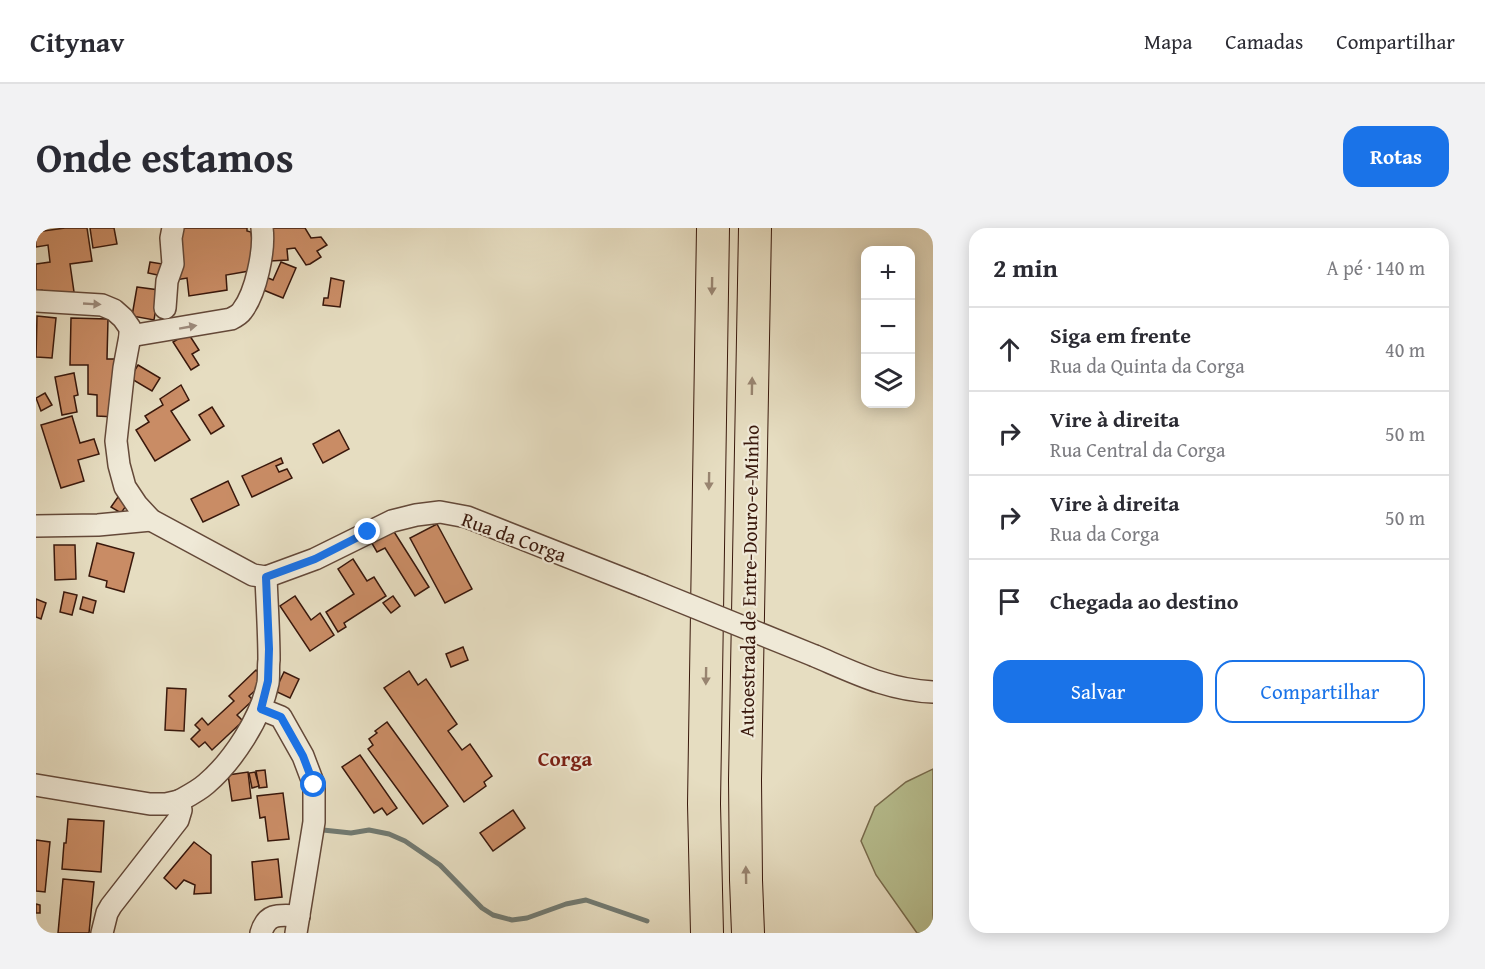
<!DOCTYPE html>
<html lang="pt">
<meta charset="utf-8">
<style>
:root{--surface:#fff;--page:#f2f2f3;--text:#2b2b33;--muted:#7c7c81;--line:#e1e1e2;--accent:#1a73e8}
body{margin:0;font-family:"Gentium Book Plus",serif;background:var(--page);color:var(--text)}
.controls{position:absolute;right:18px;top:18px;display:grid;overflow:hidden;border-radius:12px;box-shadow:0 3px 15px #0003}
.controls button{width:54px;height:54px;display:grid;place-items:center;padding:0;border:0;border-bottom:2px solid var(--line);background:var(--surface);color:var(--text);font:30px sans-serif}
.stop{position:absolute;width:18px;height:18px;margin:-14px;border:4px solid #1a73e8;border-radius:50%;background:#fff}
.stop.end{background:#1a73e8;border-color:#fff;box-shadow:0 2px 6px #0008}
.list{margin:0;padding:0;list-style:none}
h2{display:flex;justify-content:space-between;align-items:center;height:78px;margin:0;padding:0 24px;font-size:26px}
h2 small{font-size:20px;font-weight:400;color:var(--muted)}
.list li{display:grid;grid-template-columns:39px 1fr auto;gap:18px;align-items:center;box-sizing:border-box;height:84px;padding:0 24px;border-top:2px solid var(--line)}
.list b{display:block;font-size:22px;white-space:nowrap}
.list p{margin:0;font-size:20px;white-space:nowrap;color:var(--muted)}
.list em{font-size:20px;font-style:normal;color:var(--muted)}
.actions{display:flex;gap:12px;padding:18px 24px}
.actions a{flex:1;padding:14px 0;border:2px solid var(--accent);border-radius:18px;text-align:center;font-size:21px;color:var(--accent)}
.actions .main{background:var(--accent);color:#fff}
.icon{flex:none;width:33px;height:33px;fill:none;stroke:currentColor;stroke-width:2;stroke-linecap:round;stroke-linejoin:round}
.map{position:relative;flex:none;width:897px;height:705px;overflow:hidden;border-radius:18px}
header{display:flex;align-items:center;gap:36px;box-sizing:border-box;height:84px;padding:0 30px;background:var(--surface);border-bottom:2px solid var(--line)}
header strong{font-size:28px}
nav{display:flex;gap:33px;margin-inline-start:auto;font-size:21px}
.intro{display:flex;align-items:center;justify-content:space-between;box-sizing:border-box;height:144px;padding:0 36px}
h1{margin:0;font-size:42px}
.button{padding:15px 27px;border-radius:18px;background:var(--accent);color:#fff;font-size:21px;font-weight:700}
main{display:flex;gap:36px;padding:0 36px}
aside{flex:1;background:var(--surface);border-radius:18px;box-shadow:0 3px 15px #0003}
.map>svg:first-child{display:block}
.green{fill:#b8c091;stroke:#786c4e;stroke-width:1.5}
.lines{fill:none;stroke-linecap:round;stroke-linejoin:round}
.stream{stroke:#717a72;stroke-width:5}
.building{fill:#c98c65;stroke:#39180c;stroke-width:1.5}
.minor-casing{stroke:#644939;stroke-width:24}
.highway-casing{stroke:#39180c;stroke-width:34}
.minor{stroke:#efe9d7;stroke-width:21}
.highway{stroke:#e6ddc1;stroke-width:32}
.minor-bridge-casing{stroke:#644939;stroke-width:24;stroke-linecap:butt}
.minor-bridge{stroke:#efe9d7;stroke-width:21}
.oneway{fill:#988470}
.oneway2{fill:#9d8b7c}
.route{stroke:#1a73e8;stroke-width:8}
.labels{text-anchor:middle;stroke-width:4.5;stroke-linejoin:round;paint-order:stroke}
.street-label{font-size:20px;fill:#39180c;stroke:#efe9d7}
.neighbourhood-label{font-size:21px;font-weight:bold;fill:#7a1f14;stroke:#efe9d7}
</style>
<header>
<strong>Citynav</strong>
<nav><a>Mapa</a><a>Camadas</a><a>Compartilhar</a></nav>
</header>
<div class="intro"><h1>Onde estamos</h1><a class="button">Rotas</a></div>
<main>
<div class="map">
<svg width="897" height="705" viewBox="0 0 897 705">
<rect width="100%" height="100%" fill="#e6ddc1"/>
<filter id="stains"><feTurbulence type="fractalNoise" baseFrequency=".00333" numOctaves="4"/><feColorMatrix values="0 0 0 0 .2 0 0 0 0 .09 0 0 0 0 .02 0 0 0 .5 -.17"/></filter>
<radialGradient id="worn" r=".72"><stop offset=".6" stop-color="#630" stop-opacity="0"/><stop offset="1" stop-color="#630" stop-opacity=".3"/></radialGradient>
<polygon class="green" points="897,541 897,705 881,705 840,647 825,613 839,579 870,554"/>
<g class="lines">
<polyline class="stream" points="287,602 315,605 333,602 353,606 369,613 404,637 446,680 457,687 476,692 491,690 530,676 550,672 611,693"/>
</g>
<g class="building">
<polygon points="29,0 51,0 56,33 34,36 38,64 8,69 6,62 0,63 0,36 14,34 12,17 0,19 0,4"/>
<polygon points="54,0 78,0 81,16 57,20"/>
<polygon points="142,0 211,0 211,3 215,4 217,20 213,43 190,47 191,62 153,68 151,50 139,52"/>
<polygon points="231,0 269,0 275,10 285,9 291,17 281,23 285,29 274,36 270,37 259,20 251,21 252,32 234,33"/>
<polygon points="114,34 133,37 131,49 112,45"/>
<polygon points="245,34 260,40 247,70 220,59 225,47 237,52"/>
<polygon points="295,50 308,53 304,79 287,77 288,70 292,70"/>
<polygon points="101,59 123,62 118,92 96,88"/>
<polygon points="1,88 20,90 16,130 0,129"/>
<polygon points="35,90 72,91 71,131 80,131 79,189 61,188 61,167 52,166 52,137 34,137"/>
<polygon points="152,105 163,122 156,126 163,137 155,142 137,114"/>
<polygon points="102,137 124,150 116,163 94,150"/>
<polygon points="38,145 42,167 38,168 41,184 26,187 19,149"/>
<polygon points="145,157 153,172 135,183 154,212 119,233 100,202 113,194 109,188 127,177 124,171"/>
<polygon points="9,165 16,177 5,183 0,170"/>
<polygon points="176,179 188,198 175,206 163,187"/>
<polygon points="36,188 44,215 58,211 63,226 42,232 48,253 25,260 5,197"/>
<polygon points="303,202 313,221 287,235 277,216"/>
<polygon points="245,230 247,235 240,238 243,244 251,241 256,250 216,269 206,248"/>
<polygon points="192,253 203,277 167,294 155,271"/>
<polygon points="82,269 92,275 85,285 75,279"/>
<polygon points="401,296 436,361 409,375 374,310"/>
<polygon points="355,299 393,359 379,368 349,320 341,324 334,312"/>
<polygon points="61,315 98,325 88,364 70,359 71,353 53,348"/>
<polygon points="18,317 39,317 40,351 19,352"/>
<polygon points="317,331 331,353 338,349 350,368 308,395 310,399 302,404 290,384 318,366 302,341"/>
<polygon points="28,364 41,367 36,387 24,384"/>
<polygon points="259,368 275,392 284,385 298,407 274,423 244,378"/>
<polygon points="357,368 364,378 355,385 347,375"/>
<polygon points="47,369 60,373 57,385 44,381"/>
<polygon points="0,371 10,375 5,391 0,389"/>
<polygon points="427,419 432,432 415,439 410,426"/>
<polygon points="220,442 230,453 213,468 217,472 201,487 207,493 176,522 169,514 163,519 155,511 164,502 159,497 166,490 172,497 198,473 193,468"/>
<polygon points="373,443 382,457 390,451 421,496 412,503 426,522 434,516 456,548 448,554 450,558 428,574 348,460"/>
<polygon points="248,444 263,451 254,470 239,463"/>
<polygon points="131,460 150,461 148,503 129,502"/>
<polygon points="351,494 412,578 387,596 332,521 337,517 333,511 341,505 339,503"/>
<polygon points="324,527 361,580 351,587 346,580 338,585 306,539"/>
<polygon points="229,542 231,559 223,560 220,543"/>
<polygon points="212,544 215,570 196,573 192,547"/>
<polygon points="219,544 223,558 216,560 213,545"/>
<polygon points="247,565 253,611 232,613 229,589 224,590 221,568"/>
<polygon points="477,582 489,600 457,623 444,605"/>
<polygon points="32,591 68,593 65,644 26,641 28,615 30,615"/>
<polygon points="0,612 14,614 9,664 0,663"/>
<polygon points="158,614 175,627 175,665 158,666 159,657 148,652 140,661 128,650"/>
<polygon points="242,631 246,669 219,672 216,634"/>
<polygon points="27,651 58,654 53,705 22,705"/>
<polygon points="0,676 4,677 4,685 0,685"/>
</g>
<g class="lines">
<defs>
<g id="minor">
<polyline points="0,73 66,77 78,82 87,90 94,100 94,108 88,140 80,213 83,237 89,259 101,277 115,292 217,347 230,349 279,331 356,293 380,287 404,284 431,289 606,358"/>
<polyline points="129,80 131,53 137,36 135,10 137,0"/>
<path d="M94,108L195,91C199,89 204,86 206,83C220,65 229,22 226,0"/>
<polyline points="0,298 62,297 115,292"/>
<path d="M779,428C819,445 852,462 897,464"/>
<polyline points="225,481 245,489 267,528 278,557 278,594 260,705"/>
<polyline points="0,557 114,576 130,576 143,573"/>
<path d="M66,705L71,685L75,678L142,592L145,582L143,573C152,568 162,563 170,556C197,533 225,490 232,455C233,448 232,439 233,432C233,404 231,376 230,349"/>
<path d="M225,705C231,684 244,687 263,688"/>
</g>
<g id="highway">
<polyline points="671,705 668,576 677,0"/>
<polyline points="712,705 710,652 709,552 719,0"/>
</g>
</defs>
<use href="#minor" class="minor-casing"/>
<use href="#highway" class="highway-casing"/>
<use href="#minor" class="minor"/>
<use href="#highway" class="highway"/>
<defs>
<polyline id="minor-bridge" points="606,358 779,428"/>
</defs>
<use href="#minor-bridge" class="minor-bridge-casing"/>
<use href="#minor-bridge" class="minor-bridge"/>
</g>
<defs><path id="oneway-solid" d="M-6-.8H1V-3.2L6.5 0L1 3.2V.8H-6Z" transform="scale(1.5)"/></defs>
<g class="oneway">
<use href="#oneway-solid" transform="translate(676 58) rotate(91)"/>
<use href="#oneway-solid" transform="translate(716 158) rotate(-89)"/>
<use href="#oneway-solid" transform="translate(673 253) rotate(91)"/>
<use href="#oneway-solid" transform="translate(670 448) rotate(91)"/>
<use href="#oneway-solid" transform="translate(710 647) rotate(-91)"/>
</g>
<g class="oneway2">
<use href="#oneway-solid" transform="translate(56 76) rotate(3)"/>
<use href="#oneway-solid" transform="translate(152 99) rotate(-10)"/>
</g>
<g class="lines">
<polyline class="route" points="278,557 267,528 245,489 225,481 232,453 233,421 230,349 279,331 332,304"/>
</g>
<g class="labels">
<g class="street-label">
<text transform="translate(478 309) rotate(20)" y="7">Rua da Corga</text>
<text transform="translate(713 353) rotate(-89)" y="7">Autoestrada de Entre-Douro-e-Minho</text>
</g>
<g class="neighbourhood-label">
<text x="529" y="538">Corga</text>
</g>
</g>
<rect width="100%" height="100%" filter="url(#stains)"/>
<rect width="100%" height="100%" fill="url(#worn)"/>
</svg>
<div class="controls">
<button>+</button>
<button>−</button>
<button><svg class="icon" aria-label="layers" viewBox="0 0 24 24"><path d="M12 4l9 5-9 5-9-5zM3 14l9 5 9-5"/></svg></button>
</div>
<div class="stop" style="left:278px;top:557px"></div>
<div class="stop end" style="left:332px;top:304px"></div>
</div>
<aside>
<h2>2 min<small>A pé · 140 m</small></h2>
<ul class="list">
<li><svg class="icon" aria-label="ahead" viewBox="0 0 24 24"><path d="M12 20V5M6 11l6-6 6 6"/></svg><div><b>Siga em frente</b><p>Rua da Quinta da Corga</p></div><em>40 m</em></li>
<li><svg class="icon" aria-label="right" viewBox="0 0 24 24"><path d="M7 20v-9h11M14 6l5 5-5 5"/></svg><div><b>Vire à direita</b><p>Rua Central da Corga</p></div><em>50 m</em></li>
<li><svg class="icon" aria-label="right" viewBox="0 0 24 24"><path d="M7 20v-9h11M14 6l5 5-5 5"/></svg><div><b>Vire à direita</b><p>Rua da Corga</p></div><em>50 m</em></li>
<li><svg class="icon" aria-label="arrive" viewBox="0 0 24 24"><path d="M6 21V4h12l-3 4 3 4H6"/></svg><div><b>Chegada ao destino</b></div></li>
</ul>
<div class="actions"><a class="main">Salvar</a><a>Compartilhar</a></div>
</aside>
</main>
